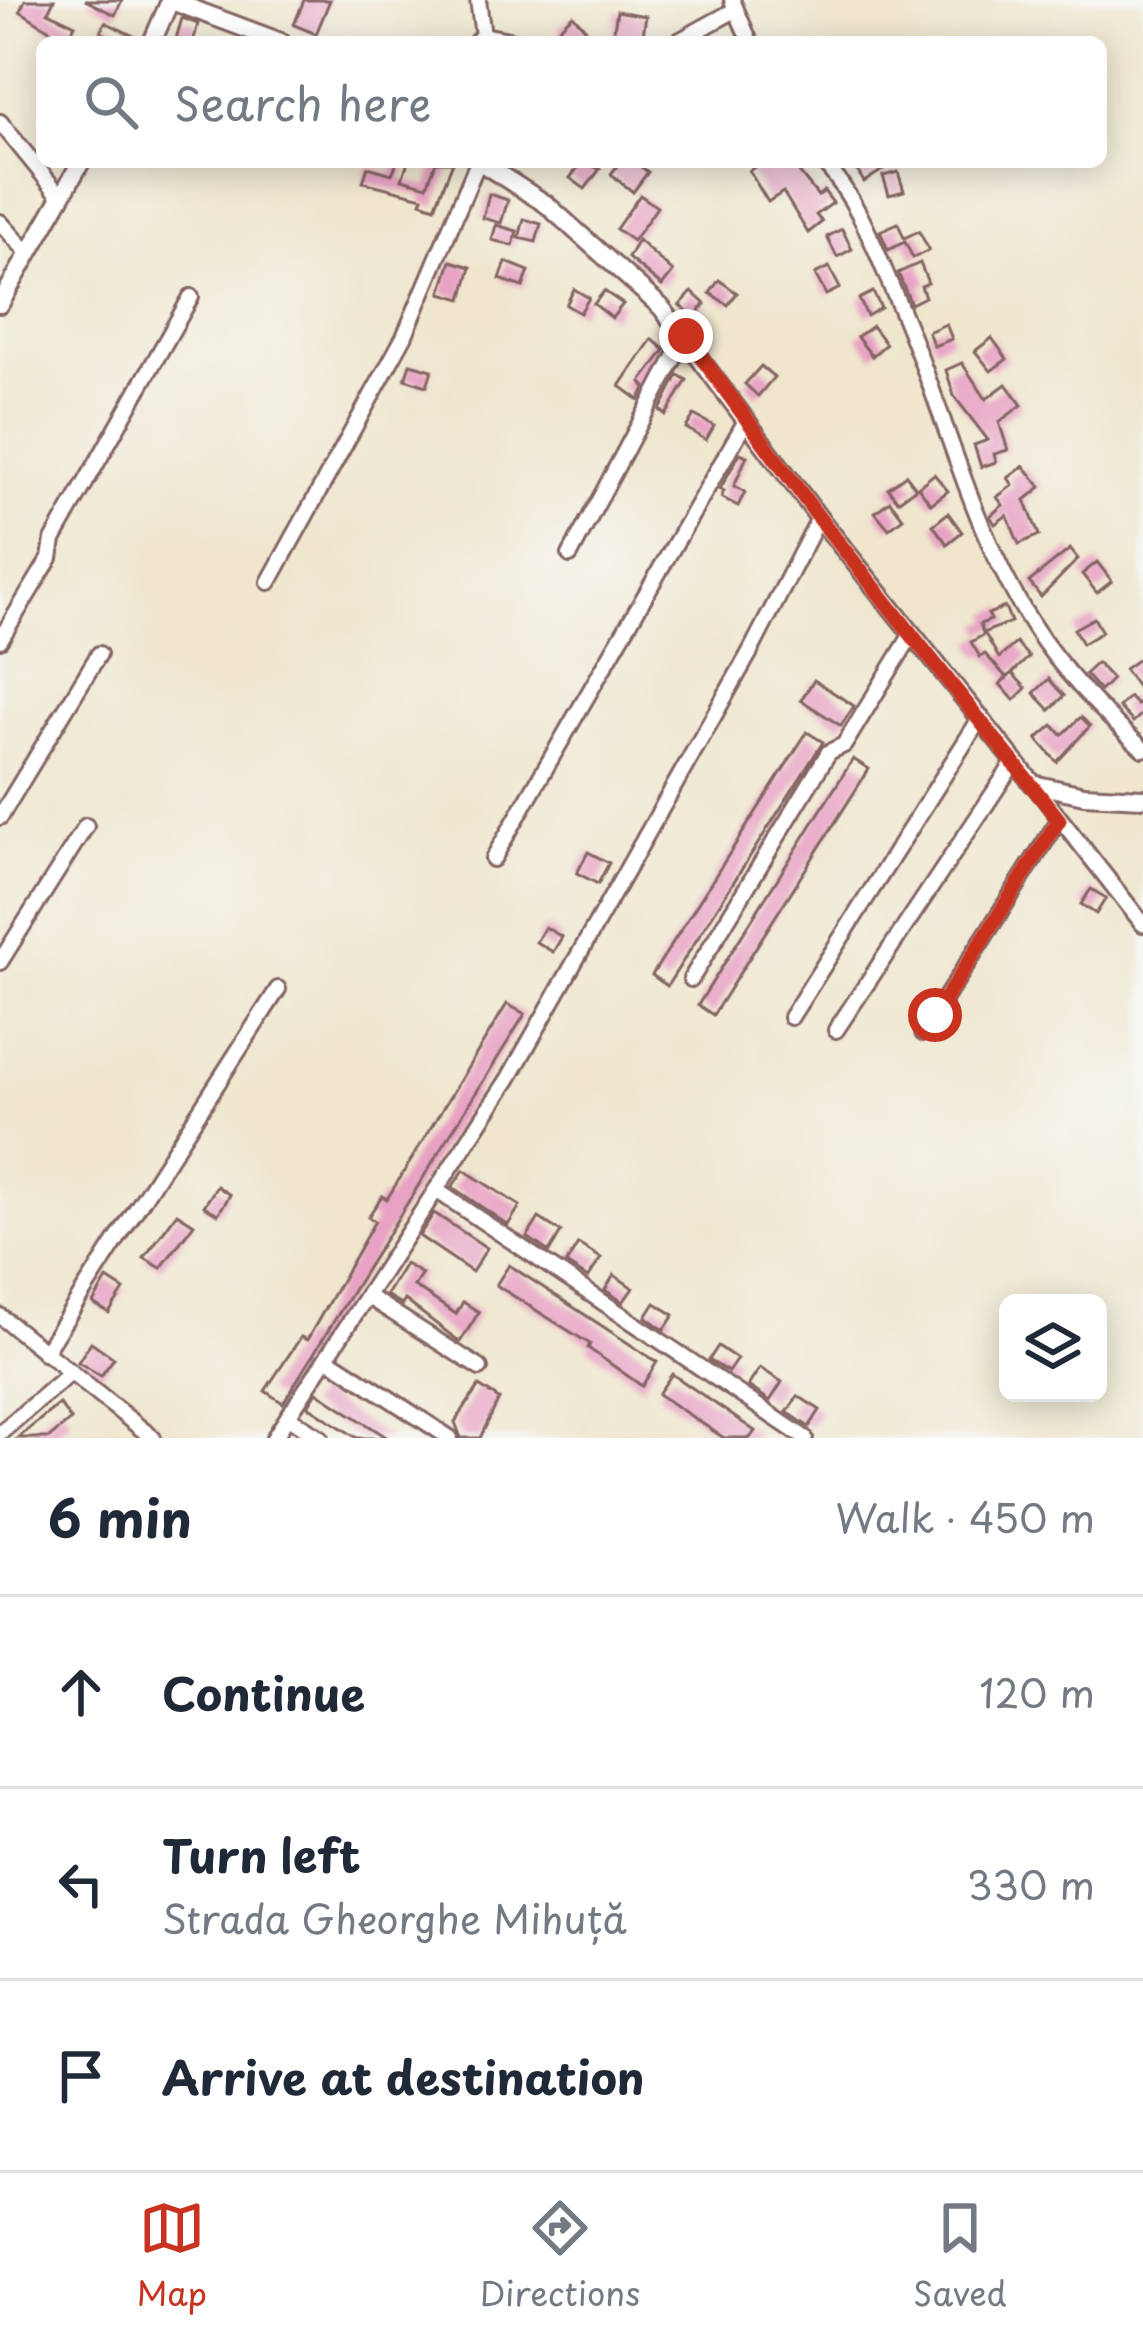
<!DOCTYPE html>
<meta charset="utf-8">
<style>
:root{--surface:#fff;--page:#f2f2f3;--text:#1f2937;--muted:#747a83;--line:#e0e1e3;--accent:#c8321e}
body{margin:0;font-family:"Playpen Sans",sans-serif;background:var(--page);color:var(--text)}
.controls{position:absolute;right:36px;bottom:36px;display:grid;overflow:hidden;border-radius:18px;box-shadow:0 6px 30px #0003}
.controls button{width:108px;height:108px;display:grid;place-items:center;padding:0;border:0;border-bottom:3px solid var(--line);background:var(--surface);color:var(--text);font:60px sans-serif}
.stop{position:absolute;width:36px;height:36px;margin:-27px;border:9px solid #c8321e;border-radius:50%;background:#fff}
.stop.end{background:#c8321e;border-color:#fff;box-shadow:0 3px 12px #0008}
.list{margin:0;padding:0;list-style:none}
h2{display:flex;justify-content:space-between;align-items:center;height:156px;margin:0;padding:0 48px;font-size:51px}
h2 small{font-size:39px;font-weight:400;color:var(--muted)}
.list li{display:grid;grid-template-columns:78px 1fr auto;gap:36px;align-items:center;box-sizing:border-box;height:192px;padding:0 48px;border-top:3px solid var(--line)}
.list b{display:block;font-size:45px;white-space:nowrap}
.list p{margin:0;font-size:39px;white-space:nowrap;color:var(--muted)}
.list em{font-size:39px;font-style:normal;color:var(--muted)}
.icon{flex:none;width:66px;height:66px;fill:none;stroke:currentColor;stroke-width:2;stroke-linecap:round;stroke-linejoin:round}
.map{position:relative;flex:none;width:1143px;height:1438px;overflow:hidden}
.search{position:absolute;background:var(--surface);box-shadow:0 6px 30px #0003;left:36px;right:36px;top:36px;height:132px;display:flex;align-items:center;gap:30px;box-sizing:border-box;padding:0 42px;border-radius:18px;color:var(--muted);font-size:45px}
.sheet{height:732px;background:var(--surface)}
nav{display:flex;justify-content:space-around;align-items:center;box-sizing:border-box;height:168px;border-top:3px solid var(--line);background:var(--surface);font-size:33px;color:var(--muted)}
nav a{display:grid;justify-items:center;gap:6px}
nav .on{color:var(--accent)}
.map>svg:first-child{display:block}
.building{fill:#e8a2c4}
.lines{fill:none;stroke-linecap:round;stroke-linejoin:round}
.minor-casing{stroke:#846564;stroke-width:20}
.tertiary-casing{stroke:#846564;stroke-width:22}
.minor{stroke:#fff;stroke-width:14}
.tertiary{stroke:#fff;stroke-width:16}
.route{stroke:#c8321e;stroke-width:15}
</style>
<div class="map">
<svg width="1143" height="1438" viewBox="0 0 1143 1438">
<rect width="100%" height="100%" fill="#f6f6f2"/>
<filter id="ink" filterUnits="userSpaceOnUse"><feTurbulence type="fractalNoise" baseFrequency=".00833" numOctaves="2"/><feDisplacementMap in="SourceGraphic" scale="24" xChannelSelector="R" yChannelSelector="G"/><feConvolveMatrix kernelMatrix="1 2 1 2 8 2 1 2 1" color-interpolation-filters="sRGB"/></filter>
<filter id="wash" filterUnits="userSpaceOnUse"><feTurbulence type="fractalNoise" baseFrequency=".004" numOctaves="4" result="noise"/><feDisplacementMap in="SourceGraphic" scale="48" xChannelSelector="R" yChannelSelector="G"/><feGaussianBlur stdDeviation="2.7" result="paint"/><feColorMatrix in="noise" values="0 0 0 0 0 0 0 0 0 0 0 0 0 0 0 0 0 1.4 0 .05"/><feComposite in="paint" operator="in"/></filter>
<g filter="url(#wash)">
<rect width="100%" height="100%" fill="#efe6cd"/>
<g id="blocks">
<g class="building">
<polygon points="25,0 54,0 48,12 75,25 67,41 20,11"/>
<polygon points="85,0 122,0 115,15"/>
<polygon points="304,0 330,0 316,34 294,25"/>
<polygon points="617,11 646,16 642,41 613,35"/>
<polygon points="573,15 589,33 579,42 568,42 557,30"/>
<polygon points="182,18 198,24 193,42 176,39"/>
<polygon points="105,22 140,39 139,42 121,42 101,32"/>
<polygon points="397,162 408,162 402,179 427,186 436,162 453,162 435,207 421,202 423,197 363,182 368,167 392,174"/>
<polygon points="582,162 600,169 585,189 570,178"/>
<polygon points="620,162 634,162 648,172 633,192 611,174"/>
<polygon points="761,162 791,162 818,196 824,191 833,203 816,215 822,222 808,233 783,192 768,202 749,171"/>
<polygon points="863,162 879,162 884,169 864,182 855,167"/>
<polygon points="898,172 904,191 889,195 883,176"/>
<polygon points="489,194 508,200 501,223 483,218"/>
<polygon points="640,195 657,207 633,241 616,229"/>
<polygon points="524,219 541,224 536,242 519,238"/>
<polygon points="898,223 904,238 919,231 929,250 913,258 905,242 888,250 880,231"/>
<polygon points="496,225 517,231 513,246 492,240"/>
<polygon points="842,229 852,249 837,257 827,237"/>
<polygon points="638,240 673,272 662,286 628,258"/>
<polygon points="451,261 471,267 462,299 441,293"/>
<polygon points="506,262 529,271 523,287 500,279"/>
<polygon points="920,263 928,283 921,286 925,297 911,304 898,273"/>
<polygon points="829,267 840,288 826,295 815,274"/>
<polygon points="719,280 737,293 728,305 710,293"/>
<polygon points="574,289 589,298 580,313 566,305"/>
<polygon points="604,291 623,304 612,318 594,304"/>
<polygon points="692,292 705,304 694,317 680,305"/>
<polygon points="873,292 881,308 867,316 859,299"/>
<polygon points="946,324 952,339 934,346 928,332"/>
<polygon points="872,326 886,344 872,356 857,337"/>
<polygon points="992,338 1007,359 991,371 975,351"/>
<polygon points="652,339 665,350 641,382 646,387 639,400 620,386"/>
<polygon points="962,363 986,399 1006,384 1022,405 999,422 1008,450 994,454 996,462 981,467 974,445 988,440 954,396 946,370"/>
<polygon points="410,364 432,370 427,386 405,379"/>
<polygon points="761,366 774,377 758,396 745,384"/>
<polygon points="678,375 687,380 666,415 660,410"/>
<polygon points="694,415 714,426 706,440 686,428"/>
<polygon points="740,453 747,456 734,486 745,492 738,506 721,497 724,491 720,489"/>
<polygon points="1024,466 1041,487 1025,500 1039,535 1019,544 1007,515 995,524 990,516 1003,505 997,497 1013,485 1008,478"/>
<polygon points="934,474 948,491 931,504 918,487"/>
<polygon points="906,475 916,488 898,501 888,488"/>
<polygon points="890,501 903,518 889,529 875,512"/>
<polygon points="948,513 962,532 947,544 933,525"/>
<polygon points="1070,549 1078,559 1041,597 1029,582"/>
<polygon points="1097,562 1112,581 1097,593 1082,574"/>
<polygon points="1005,607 1011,622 983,633 980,624 991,620 988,614"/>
<polygon points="1094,618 1102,632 1082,644 1074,629"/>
<polygon points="985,634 999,658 1016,643 1029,657 1007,678 985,654 980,657 971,642"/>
<polygon points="1138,659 1143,666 1143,695 1124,669"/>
<polygon points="1097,663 1112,679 1100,691 1085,674"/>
<polygon points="1012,673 1026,688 1014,700 1000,684"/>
<polygon points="1049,679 1064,696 1050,710 1034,693"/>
<polygon points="814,680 854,706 841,726 801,700"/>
<polygon points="1129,697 1137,705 1143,700 1143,713 1133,722 1119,707"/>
<polygon points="1081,717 1090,726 1057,762 1037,739 1053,725 1062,735"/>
<polygon points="807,732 823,742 667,986 652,975"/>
<polygon points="853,759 869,769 713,1015 698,1005"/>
<polygon points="588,852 609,863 598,884 577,873"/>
<polygon points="1091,889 1106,898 1096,914 1081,904"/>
<polygon points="545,927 562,937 553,952 536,942"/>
<polygon points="507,1004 525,1014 283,1403 265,1391 301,1337 307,1340 375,1221 368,1217 382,1196 387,1199"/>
<polygon points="464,1170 520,1206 508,1225 452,1187"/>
<polygon points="217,1186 230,1195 218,1214 204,1206"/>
<polygon points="177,1213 194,1224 161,1268 144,1258"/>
<polygon points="434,1213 487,1248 472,1272 419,1236"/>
<polygon points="539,1218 561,1232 549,1252 527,1237"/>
<polygon points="578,1244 601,1258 588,1278 566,1264"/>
<polygon points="405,1264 422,1274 414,1286 456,1314 463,1302 479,1312 460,1342 405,1300 402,1305 386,1295"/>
<polygon points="509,1265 657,1362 642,1386 588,1348 590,1344 496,1285"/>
<polygon points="614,1275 633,1288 623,1302 605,1290"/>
<polygon points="107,1279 124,1290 109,1313 93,1303"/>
<polygon points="655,1303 674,1315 664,1330 646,1317"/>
<polygon points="91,1342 114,1358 101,1376 78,1362"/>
<polygon points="718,1346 737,1359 728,1372 709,1360"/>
<polygon points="760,1368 782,1382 770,1401 748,1386"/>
<polygon points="672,1374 755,1431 750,1438 724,1438 658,1394"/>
<polygon points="479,1386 499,1399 480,1438 461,1438 455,1422"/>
<polygon points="317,1392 349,1413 388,1438 357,1438 308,1406"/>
<polygon points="798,1396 820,1410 809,1427 787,1412"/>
<polygon points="59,1404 71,1420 49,1438 18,1438"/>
</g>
</g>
</g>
<g filter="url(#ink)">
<use href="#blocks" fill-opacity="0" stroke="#846564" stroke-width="3"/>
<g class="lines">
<defs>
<g id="minor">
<polyline points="478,0 483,35"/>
<polyline points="732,0 750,42"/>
<polyline points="476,42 483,35 519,42"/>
<polyline points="677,42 735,10"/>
<polyline points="0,122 61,197"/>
<path d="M823,162C861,202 878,258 900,307C945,411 971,530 1034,627C1063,672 1103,713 1143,749"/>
<polyline points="0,222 29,254"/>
<polyline points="570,555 686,336"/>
<polyline points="269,582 404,337 478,162"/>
<polyline points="0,640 50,558 53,540 191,297"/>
<polyline points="1033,784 1143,924"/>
<polyline points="0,817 99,654"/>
<polyline points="493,859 747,419"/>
<polyline points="0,962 86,826"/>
<polyline points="691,979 829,752 844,745 912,634"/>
<polyline points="791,1017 981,717"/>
<polyline points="836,1030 1015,761"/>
<polyline points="923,1033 1059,820"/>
<polyline points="436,1190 805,1438"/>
<polyline points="367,1296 480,1368"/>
<polyline points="0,1316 153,1438"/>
<polyline points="44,1353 278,989"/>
<polyline points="327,1358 450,1438"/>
<polyline points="288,1417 321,1438"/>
<polyline points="0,1433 70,1373"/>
<polyline points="274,1438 509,1078 750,652 819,518"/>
</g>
<g id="tertiary">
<polyline points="169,0 281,42"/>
<polyline points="152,42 170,1"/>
<polyline points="480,162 546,204 661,307 819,518 1033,784 1084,795 1143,798"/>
<polyline points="0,304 81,162"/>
</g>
</defs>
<use href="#minor" class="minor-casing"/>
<use href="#tertiary" class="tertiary-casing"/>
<use href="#minor" class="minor"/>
<use href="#tertiary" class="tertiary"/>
</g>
</g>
<g class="lines" filter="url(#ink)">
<polyline class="route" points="686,336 819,518 1059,820 935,1015"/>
</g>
</svg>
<div class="controls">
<button><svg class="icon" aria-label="layers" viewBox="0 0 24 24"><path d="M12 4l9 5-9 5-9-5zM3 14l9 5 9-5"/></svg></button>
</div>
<div class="stop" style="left:935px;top:1015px"></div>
<div class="stop end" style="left:686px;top:336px"></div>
<div class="search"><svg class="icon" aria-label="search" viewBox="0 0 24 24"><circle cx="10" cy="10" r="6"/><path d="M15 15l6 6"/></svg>Search here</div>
</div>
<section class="sheet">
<h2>6 min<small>Walk · 450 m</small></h2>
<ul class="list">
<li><svg class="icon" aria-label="ahead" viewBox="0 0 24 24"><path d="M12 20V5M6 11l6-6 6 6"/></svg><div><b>Continue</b></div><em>120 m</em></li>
<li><svg class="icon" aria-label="left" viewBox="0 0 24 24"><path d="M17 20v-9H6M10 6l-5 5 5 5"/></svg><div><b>Turn left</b><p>Strada Gheorghe Mihuță</p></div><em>330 m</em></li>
<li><svg class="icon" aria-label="arrive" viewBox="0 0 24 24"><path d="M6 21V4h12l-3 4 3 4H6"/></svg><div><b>Arrive at destination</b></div></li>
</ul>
</section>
<nav>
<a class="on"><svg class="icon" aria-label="map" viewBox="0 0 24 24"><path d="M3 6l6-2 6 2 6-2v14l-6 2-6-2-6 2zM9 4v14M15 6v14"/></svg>Map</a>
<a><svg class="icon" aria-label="directions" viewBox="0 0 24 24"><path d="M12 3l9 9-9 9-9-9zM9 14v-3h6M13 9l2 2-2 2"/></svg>Directions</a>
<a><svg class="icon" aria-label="saved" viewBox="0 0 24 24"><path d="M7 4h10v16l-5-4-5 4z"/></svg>Saved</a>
</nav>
